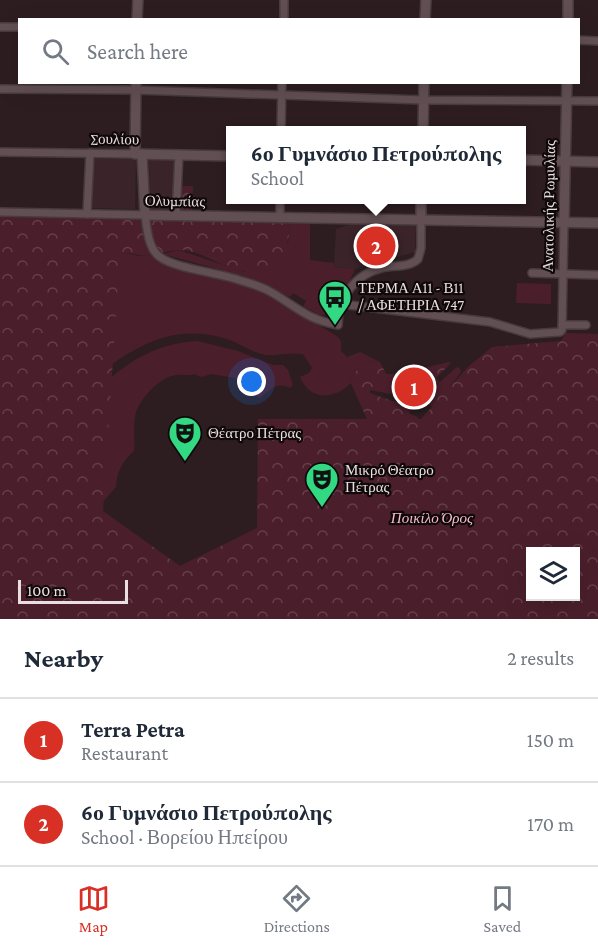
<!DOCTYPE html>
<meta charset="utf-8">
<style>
:root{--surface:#fff;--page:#f6f6f7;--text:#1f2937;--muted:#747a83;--line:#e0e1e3;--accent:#d93025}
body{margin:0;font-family:"Crimson Pro",serif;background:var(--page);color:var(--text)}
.controls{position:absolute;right:18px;bottom:18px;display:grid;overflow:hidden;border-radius:0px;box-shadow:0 6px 24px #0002}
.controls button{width:54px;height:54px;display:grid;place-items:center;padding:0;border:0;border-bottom:2px solid var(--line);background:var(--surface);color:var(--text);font:30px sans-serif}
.scale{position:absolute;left:18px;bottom:15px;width:110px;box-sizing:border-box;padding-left:6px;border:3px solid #e9dee0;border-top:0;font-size:16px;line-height:21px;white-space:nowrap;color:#e9dee0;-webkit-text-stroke:4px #10090b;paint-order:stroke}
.you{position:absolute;left:252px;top:382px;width:21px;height:21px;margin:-15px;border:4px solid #fff;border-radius:50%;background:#1a73e8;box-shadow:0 0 0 9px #1a73e833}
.badge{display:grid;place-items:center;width:39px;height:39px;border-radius:50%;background:var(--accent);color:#fff;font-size:20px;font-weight:700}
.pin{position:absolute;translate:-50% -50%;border:3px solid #fff;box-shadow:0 2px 6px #0006}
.popup{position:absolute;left:226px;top:126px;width:300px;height:78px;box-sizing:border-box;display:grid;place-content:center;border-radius:0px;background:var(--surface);filter:drop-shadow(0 2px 4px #0005);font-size:20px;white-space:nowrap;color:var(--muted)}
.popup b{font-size:22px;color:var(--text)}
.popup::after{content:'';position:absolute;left:50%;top:100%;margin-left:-12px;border:12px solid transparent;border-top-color:var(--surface)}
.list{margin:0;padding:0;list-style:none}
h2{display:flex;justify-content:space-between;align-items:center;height:78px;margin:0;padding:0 24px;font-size:26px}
h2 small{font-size:20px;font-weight:400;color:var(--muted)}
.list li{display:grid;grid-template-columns:39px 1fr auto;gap:18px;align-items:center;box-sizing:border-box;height:84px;padding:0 24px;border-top:2px solid var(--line)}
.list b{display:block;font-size:22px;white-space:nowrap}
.list p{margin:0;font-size:20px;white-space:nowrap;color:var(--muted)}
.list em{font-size:20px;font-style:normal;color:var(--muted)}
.icon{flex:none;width:33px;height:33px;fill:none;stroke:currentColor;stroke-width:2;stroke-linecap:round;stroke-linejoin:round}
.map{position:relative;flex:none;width:598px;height:619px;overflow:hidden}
.search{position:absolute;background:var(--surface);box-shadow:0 6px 24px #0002;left:18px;right:18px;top:18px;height:66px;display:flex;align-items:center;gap:15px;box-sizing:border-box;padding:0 21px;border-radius:0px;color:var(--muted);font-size:22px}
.sheet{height:246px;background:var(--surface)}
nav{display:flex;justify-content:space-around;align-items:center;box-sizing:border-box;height:84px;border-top:2px solid var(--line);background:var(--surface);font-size:16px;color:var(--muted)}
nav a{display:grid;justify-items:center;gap:3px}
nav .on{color:var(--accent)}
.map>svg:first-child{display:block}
.built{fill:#3a2429}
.grass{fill:#4a1f2b}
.forest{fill:url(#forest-crowns);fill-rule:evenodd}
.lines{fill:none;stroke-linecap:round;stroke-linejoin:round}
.street-casing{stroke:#473b3d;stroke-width:10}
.secondary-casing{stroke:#473b3d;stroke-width:12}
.street{stroke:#624f53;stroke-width:7}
.secondary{stroke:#624f53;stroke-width:9}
.labels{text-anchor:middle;stroke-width:4.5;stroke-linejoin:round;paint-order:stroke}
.street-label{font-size:15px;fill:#e9dee0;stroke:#10090b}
.poi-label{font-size:15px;fill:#e9dee0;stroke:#10090b;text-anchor:start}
.park-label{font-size:15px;font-style:italic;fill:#f6bcc8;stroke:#10090b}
</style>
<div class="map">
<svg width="598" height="619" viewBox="0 0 598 619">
<defs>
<pattern id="forest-crowns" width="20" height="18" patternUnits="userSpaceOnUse" patternTransform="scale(1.5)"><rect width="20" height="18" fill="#4a1f2b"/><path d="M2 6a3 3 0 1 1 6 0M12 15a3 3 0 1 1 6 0" fill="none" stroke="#643f49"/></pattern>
</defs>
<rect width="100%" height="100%" fill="#2d1d20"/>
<g class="built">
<polygon points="94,159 136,159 135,209 92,208"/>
<polygon points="149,160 175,160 173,210 150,209"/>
<polygon points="351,224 416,224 415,252 355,269 334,267 336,229"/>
</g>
<g class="grass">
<polygon points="291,221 310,222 310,260 334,263 334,267 355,269 336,314 319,315 303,306 306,301 293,293 290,297 246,277 163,254 179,250 244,272 288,243"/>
<path d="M0,226L139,256L154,255L164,264L225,279L272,296L338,337L341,341V351L347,357L360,352L380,362L365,361L349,379L351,383C334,400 310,401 300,377L309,373L312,368L303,354C289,352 277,356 266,355C253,353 239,343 227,339C177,324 142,342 103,371L0,363Z"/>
<polygon points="517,283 551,284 551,304 516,303"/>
<path d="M197,341L238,351L273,365H283L288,370L293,385L290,388C277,381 270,390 260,398L243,390L240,379L212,374L201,377L194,374C187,376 182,374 176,375C159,377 137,401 135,417C133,428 135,440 134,451C122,462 117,471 116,487L0,619V368L102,386C129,360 159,343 197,341Z"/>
</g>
<g class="forest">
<polygon points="182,186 193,186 192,210 181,210"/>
<path d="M0,216L291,221C288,242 288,252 270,264C238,287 210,249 179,250C170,250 161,254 152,255C141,257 131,253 120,252L103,511L180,566L257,528L258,419H367L349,379L365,361L380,362L386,374H395V393L391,394L370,390V393L392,401L401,402V405L408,406L410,414L418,417L417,419H421L432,407L425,400H430V388L418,387L419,372L424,368L449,362L451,363L436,378L440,382L457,367L460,369L461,372L448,389L469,366L492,347L561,341L566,333L598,334V619H0ZM530,552H576V596H530Z"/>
</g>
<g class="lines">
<defs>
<g id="street">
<polyline points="284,20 284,0"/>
<polyline points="0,27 20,27"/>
<polyline points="578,40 598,41"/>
<polyline points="0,89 136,90 423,100 598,101"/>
<polyline points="281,130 282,82"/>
<polyline points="0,152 135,154"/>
<path d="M0,212L145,215C147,228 148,249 160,257C174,268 219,273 239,280C249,283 260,286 269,291C296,306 305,319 338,325C338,298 355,274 382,268C394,265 409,268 418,259L421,248V220"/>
<polyline points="87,214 90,153"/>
<polyline points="176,216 179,154"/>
<polyline points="280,218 280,200"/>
<polyline points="532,273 598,275"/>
<polyline points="341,304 490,322 530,334 560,332 562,330 564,222"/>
<polyline points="562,325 586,325"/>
</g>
<g id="secondary">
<polyline points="137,20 138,0"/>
<polyline points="425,20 426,0"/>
<polyline points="568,20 568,0"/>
<polyline points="136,82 135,154 230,156"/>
<polyline points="423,130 424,82"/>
<polyline points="142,154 145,215 598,223"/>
<polyline points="522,160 598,162"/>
<polyline points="421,220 421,200"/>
<polyline points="564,222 567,82"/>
</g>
</defs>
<use href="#street" class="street-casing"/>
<use href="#secondary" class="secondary-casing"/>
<use href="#street" class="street"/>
<use href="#secondary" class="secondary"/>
</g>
<defs>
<symbol id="bus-pin" viewBox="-11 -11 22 30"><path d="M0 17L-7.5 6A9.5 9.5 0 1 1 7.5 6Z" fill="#33d882" stroke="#10090b"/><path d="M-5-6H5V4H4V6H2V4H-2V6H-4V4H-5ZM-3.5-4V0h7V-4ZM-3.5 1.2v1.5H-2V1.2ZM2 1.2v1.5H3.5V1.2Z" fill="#111"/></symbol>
<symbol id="theatre-pin" viewBox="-11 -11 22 30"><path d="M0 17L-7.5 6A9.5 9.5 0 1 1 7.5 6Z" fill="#33d882" stroke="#10090b"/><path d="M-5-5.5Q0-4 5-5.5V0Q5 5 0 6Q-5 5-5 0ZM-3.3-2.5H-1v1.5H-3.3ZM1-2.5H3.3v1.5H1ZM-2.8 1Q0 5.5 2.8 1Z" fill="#111"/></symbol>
</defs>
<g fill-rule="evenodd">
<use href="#bus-pin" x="316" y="278" width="38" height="52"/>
<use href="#theatre-pin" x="166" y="414" width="38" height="52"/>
<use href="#theatre-pin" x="303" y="460" width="38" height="52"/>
</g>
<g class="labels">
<g class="street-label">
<text transform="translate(115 139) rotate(1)" y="5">Σουλίου</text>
<text transform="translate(175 201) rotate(1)" y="5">Ολυμπίας</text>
<text transform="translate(549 206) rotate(-89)" y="5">Ανατολικής Ρωμυλίας</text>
</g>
<g class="poi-label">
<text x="358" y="293">ΤΕΡΜΑ Α11 - Β11<tspan x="358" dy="17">/ ΑΦΕΤΗΡΙΑ 747</tspan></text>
<text x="208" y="438">Θέατρο Πέτρας</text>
<text x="345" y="475">Μικρό Θέατρο<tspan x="345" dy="17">Πέτρας</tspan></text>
</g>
<g class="park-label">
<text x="432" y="523">Ποικίλο Όρος</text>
</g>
</g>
</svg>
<div class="controls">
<button><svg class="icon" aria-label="layers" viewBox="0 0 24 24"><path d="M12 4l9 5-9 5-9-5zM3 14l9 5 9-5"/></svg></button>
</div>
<div class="scale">100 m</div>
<div class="you"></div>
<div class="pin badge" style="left:414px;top:387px">1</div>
<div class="pin badge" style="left:376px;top:246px">2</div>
<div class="popup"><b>6ο Γυμνάσιο Πετρούπολης</b>School</div>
<div class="search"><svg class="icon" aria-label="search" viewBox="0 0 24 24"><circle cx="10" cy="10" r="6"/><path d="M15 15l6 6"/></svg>Search here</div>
</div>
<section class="sheet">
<h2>Nearby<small>2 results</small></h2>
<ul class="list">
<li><span class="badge">1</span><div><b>Terra Petra</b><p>Restaurant</p></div><em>150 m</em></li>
<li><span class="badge">2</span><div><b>6ο Γυμνάσιο Πετρούπολης</b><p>School · Βορείου Ηπείρου</p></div><em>170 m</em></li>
</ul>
</section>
<nav>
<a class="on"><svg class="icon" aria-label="map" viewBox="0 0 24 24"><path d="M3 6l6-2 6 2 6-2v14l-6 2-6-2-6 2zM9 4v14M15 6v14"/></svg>Map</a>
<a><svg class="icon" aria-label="directions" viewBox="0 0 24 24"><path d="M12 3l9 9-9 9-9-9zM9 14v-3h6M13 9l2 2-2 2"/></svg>Directions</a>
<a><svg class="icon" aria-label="saved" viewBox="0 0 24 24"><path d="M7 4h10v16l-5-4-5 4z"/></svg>Saved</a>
</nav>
